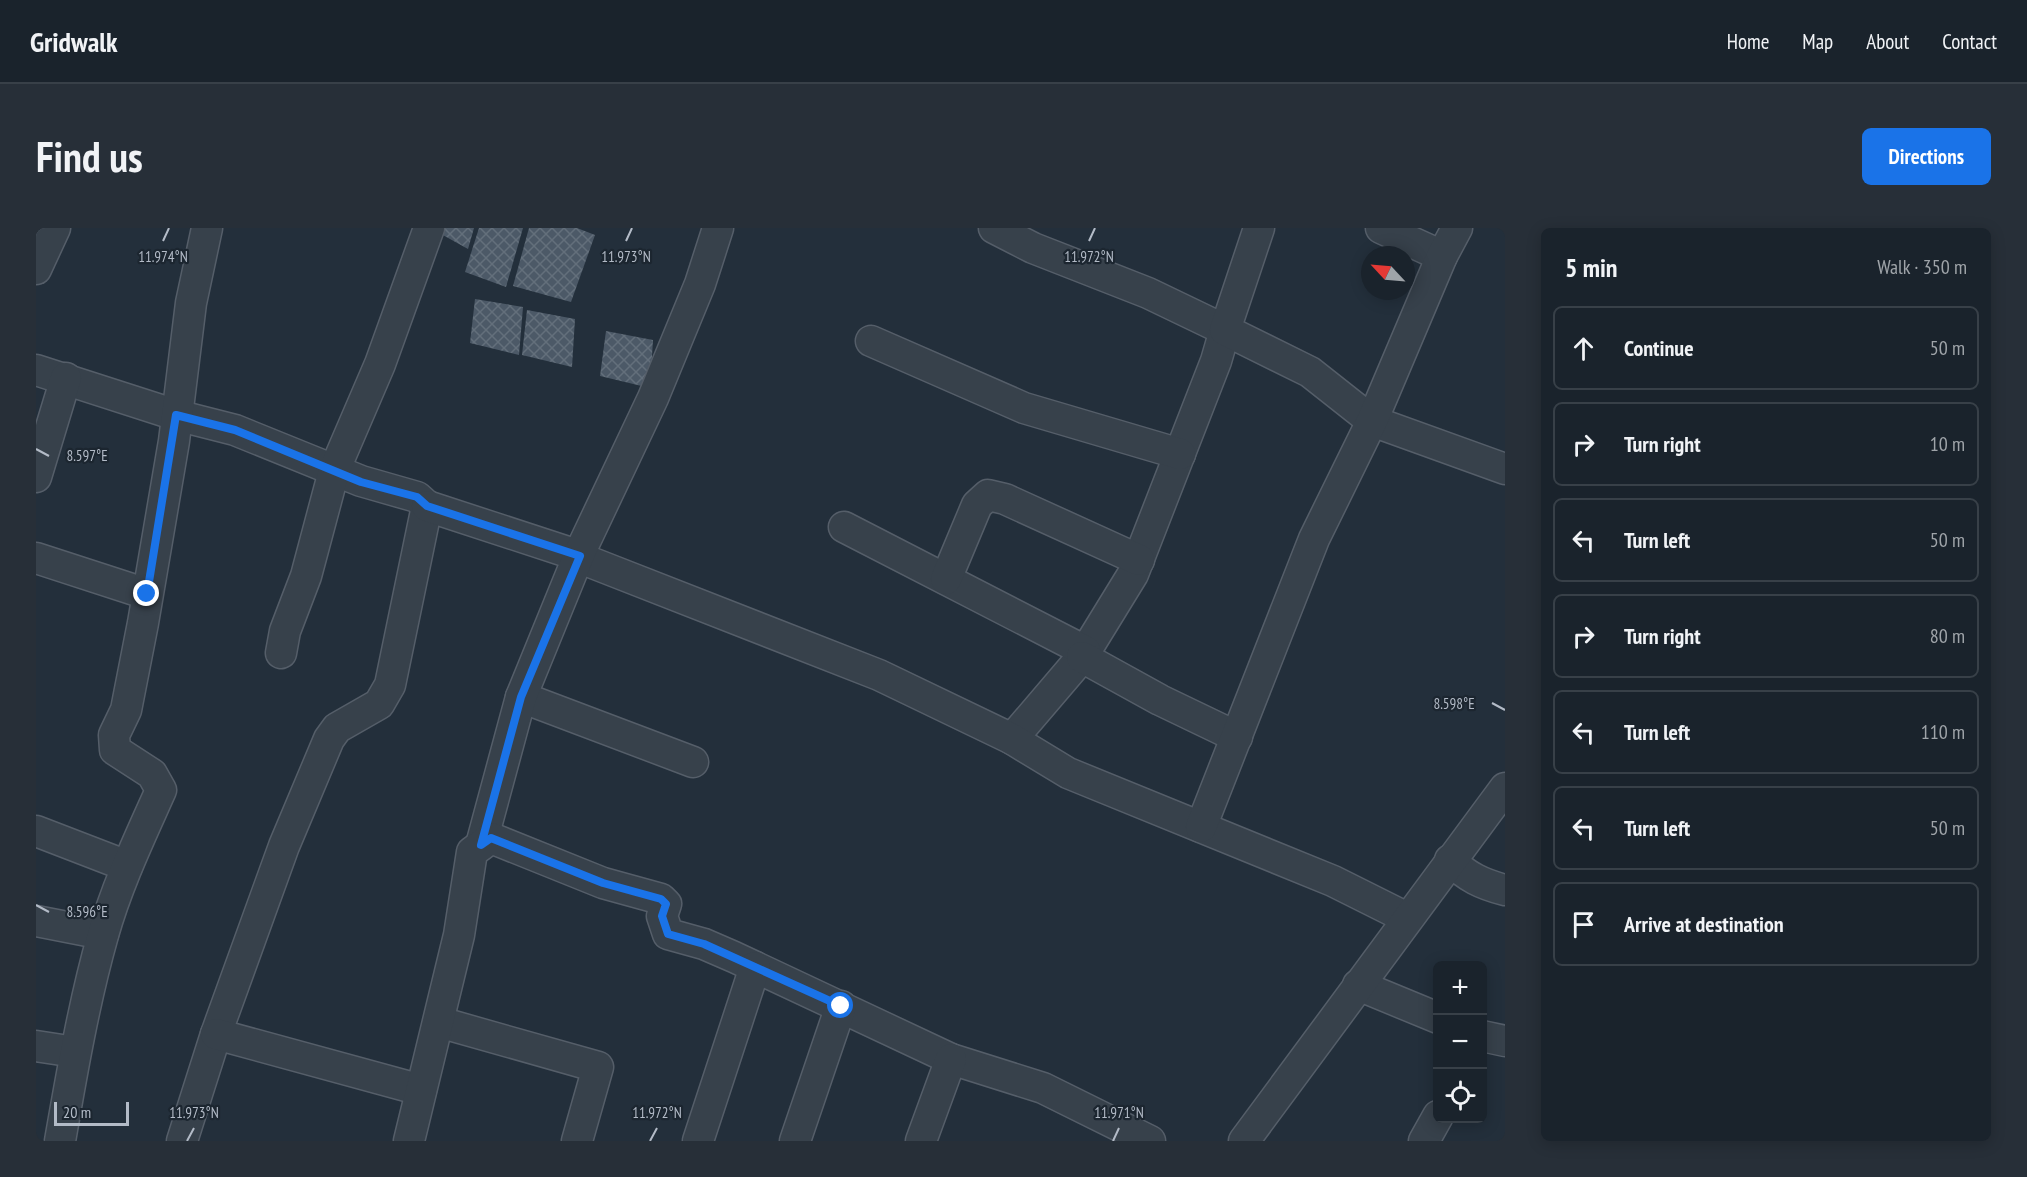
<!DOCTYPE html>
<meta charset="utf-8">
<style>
:root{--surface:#1a232c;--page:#272f38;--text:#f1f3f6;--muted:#9fa4a9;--line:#384048;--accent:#1a73e8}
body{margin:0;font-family:"PT Sans Narrow",sans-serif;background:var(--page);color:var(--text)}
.controls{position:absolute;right:18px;bottom:18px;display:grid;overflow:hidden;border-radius:9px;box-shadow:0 3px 15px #0003}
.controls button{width:54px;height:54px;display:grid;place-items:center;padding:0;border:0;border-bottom:2px solid var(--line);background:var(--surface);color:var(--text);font:30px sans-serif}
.compass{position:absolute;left:1325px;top:18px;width:54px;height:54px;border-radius:50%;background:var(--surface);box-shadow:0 3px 15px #0003;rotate:296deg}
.scale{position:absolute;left:18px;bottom:15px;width:75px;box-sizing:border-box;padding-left:6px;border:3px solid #b3bbc7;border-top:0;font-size:16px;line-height:21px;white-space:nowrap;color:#b3bbc7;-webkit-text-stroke:4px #1c2630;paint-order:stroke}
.stop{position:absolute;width:18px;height:18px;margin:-14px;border:4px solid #1a73e8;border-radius:50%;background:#fff}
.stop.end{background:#1a73e8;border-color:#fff;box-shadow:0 2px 6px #0008}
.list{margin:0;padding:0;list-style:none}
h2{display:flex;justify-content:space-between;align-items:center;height:78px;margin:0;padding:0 24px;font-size:26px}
h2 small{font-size:20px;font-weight:400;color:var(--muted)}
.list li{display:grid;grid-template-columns:39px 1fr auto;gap:18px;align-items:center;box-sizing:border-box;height:84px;margin:0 12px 12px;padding:0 12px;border:2px solid var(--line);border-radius:9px}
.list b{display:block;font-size:22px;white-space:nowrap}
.list em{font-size:20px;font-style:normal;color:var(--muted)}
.icon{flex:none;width:33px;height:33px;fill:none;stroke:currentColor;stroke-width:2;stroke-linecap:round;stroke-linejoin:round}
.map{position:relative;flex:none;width:1469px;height:913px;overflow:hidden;border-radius:9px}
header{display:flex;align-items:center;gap:36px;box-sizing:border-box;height:84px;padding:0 30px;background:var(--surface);border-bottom:2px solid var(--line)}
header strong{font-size:28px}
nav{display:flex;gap:33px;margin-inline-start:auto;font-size:21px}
.intro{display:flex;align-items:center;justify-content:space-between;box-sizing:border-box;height:144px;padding:0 36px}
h1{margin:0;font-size:42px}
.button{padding:15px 27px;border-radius:9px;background:var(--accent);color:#fff;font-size:21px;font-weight:700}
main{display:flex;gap:36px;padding:0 36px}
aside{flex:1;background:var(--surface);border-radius:9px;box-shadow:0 3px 15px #0003}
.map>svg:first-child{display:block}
.building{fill:url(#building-cross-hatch)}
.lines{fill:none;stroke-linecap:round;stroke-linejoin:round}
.minor-casing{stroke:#555e69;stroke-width:33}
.minor{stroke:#37414b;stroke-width:30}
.route{stroke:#1a73e8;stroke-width:8}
.ticks{fill:none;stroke:#b3bbc7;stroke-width:2}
.ticks-label{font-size:15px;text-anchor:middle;fill:#b3bbc7;stroke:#1c2630;stroke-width:4.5;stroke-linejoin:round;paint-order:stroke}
</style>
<header>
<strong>Gridwalk</strong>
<nav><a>Home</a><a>Map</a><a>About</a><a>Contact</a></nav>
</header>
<div class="intro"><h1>Find us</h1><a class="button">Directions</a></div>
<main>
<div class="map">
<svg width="1469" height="913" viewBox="0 0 1469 913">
<defs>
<pattern id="building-cross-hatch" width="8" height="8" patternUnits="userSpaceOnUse" patternTransform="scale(1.5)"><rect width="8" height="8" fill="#4c5967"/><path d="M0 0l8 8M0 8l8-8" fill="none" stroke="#636f7b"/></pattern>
</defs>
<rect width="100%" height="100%" fill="#232f3b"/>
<g class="building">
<polygon points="406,0 438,0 432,21 405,6"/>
<polygon points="443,0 487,0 470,59 429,44"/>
<polygon points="493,0 541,0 559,7 535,74 477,58"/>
<polygon points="439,71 487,79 483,127 434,115"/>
<polygon points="491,82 539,91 536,139 486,127"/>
<polygon points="570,103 617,112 614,160 564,148"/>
</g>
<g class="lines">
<defs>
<g id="minor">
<polyline points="958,0 997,20 1112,65 1189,102 1180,133 1097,346 1046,429 976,511"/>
<polyline points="1223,0 1189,102 1274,144 1336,193 1469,241"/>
<polyline points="1345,0 1406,28"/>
<polyline points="0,41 19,0"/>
<polyline points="835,113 988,180 1144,226"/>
<polyline points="0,142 140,187 199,202 325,253 381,269 391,278 354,457 343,476 301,500 293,511 248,618 180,806 146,913"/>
<polyline points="0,249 30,150"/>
<polyline points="391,278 544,328 549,332 843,447 976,511 1032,545 1297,653 1371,690"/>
<polyline points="808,299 1049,423"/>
<polyline points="0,330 111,366"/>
<polyline points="910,351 941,277 952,267 969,271 1103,332"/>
<polyline points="245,425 249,403 270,348 298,243 344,136 393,0"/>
<polyline points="1046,429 1124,472 1201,509"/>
<polyline points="485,469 657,534"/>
<polyline points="1165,599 1278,311 1336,193 1406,28 1421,0"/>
<polyline points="0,603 91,638"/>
<polyline points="445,617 485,469 545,322 617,170 664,56 682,0"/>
<path d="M1414,632C1431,649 1446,656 1469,662"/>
<polyline points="0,693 67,706"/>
<polyline points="1322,757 1402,790"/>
<polyline points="403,794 562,839 541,913"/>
<polyline points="180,806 385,862"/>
<polyline points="1446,808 1469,813"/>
<polyline points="0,818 39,824"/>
<path d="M24,913C36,844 48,774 67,707C81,657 104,609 125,562L116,546L79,522L78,507L90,482L107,395L138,213L155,75L171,0"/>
<polyline points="373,913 423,707 436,624 455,610 567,655 625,671 630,676 626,688 632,706 668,716 698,729 915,831 1007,860 1114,913"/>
<polyline points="662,913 719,739"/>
<polyline points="759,913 805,778"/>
<polyline points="885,913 915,831"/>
<polyline points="1208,913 1469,560"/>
<polyline points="1388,913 1402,888"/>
</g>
</defs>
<use href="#minor" class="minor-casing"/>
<use href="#minor" class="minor"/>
</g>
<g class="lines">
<polyline class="route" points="111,366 140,187 199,202 325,254 381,269 391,278 544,328 485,469 445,617 455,610 567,655 625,671 630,676 626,688 632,706 668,716 805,778"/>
</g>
<path class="ticks" d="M127,13L133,0M590,13L596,0M1053,13L1059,0M0,221L13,228M1456,475L1469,482M0,677L13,684M151,913L158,900M614,913L621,900M1077,913L1083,900"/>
<g class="ticks-label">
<text x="127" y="34">11.974°N</text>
<text x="590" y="34">11.973°N</text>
<text x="1053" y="34">11.972°N</text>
<text x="51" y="233">8.597°E</text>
<text x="1418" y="481">8.598°E</text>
<text x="51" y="689">8.596°E</text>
<text x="158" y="890">11.973°N</text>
<text x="621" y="890">11.972°N</text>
<text x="1083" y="890">11.971°N</text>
</g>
</svg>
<div class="controls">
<button>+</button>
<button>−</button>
<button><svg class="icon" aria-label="locate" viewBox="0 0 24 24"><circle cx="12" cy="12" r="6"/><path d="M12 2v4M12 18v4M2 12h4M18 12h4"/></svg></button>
</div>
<svg class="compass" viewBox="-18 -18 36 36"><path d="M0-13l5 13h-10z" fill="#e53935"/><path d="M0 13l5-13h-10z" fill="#9fa4a9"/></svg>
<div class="scale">20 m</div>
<div class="stop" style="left:805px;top:778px"></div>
<div class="stop end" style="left:111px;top:366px"></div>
</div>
<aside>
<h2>5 min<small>Walk · 350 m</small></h2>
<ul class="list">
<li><svg class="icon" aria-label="ahead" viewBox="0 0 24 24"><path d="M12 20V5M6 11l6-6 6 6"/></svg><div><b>Continue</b></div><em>50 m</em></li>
<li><svg class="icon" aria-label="right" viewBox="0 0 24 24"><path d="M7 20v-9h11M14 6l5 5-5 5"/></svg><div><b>Turn right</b></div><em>10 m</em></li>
<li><svg class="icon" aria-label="left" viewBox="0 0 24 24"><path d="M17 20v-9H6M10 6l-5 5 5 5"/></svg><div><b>Turn left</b></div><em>50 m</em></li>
<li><svg class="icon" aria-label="right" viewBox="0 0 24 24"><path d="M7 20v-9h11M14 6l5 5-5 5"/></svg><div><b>Turn right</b></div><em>80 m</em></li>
<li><svg class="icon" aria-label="left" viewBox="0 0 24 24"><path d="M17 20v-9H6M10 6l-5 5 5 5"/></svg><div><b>Turn left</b></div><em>110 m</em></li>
<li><svg class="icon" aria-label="left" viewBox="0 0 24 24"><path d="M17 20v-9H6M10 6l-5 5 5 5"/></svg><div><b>Turn left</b></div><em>50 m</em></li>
<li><svg class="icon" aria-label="arrive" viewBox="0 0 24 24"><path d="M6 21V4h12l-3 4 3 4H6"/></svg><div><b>Arrive at destination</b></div></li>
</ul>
</aside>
</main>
